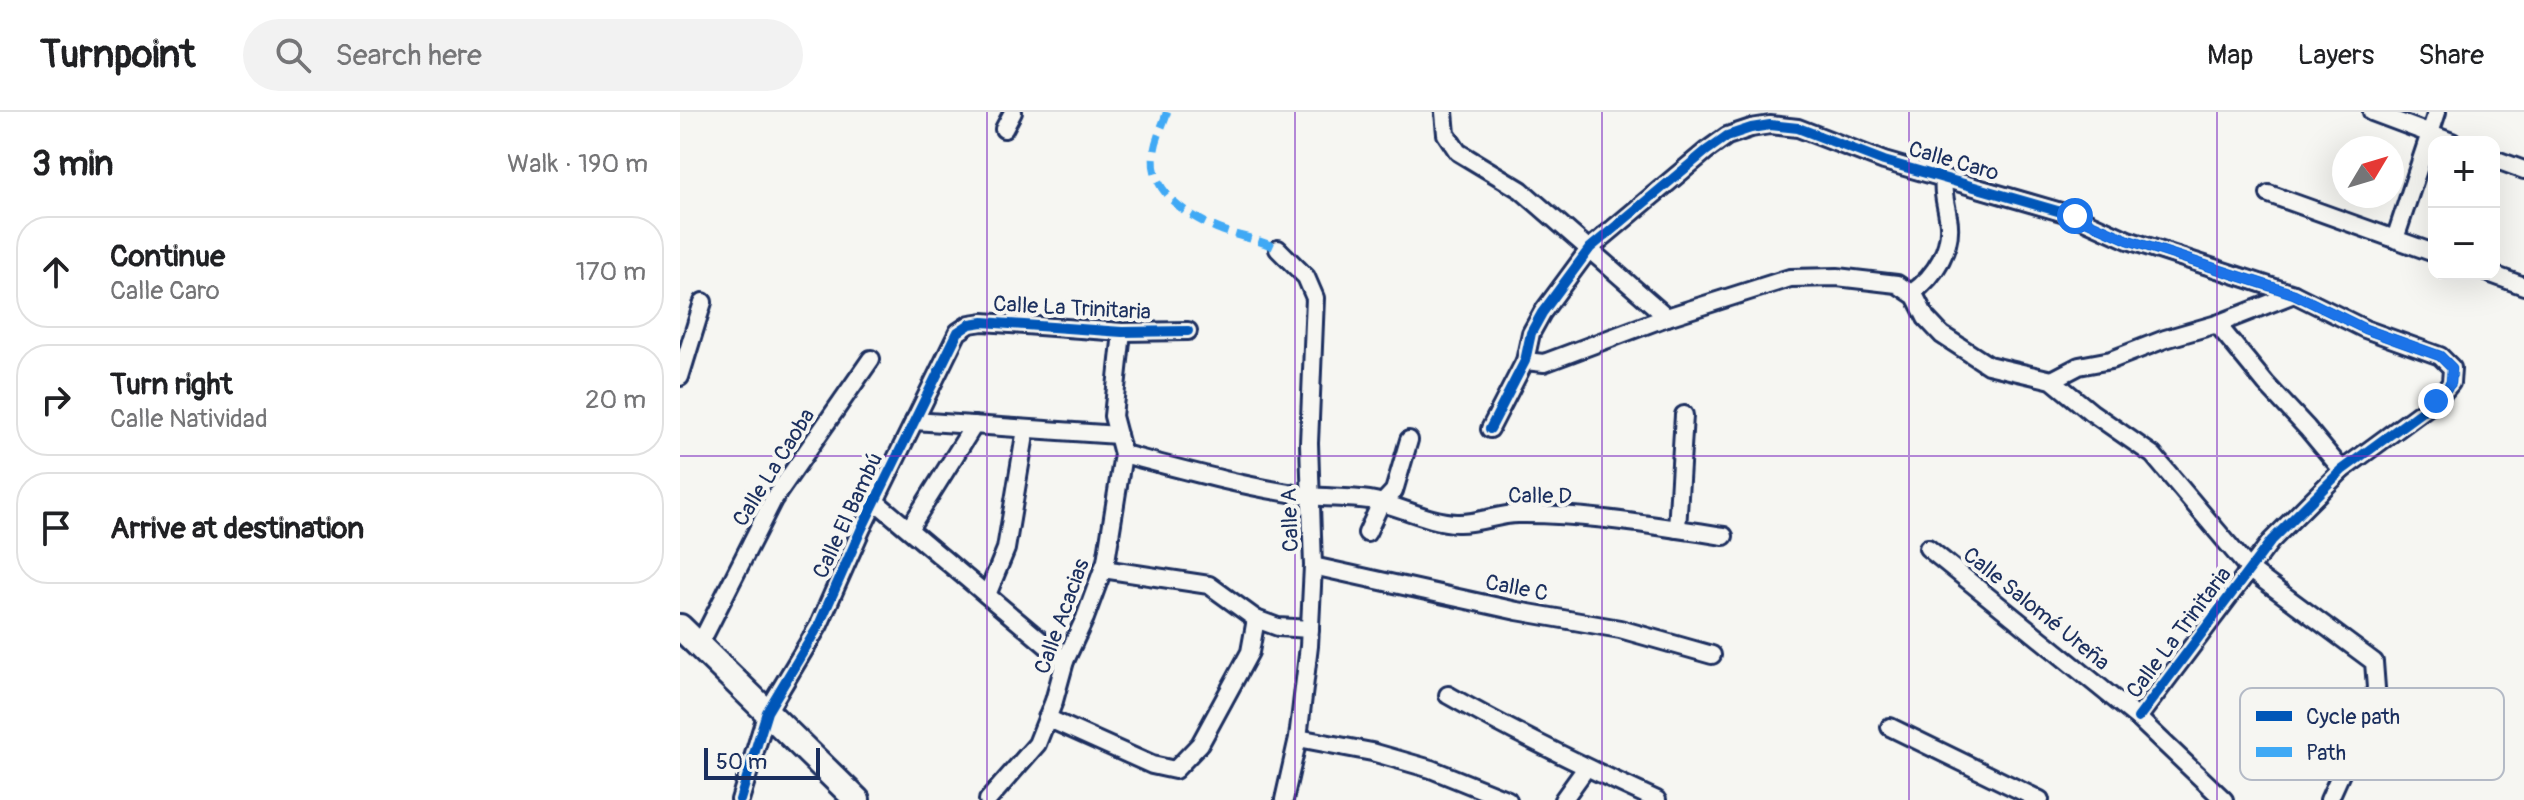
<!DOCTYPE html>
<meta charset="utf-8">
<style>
:root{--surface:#fff;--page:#f2f2f2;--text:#202124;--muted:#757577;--line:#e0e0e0}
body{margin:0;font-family:Pangolin,sans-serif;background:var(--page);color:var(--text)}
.controls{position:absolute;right:24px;top:24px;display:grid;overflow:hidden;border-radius:16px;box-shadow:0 8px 32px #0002}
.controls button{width:72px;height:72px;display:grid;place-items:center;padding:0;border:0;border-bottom:2px solid var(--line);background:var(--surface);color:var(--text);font:40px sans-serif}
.compass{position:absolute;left:1652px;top:24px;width:72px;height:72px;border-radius:50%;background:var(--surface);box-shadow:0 8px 32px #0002;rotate:52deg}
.scale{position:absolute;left:24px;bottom:20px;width:116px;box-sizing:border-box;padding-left:8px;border:4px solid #1b2f5e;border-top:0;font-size:22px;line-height:28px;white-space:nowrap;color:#1b2f5e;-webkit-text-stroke:6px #f6f6f2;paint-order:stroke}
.stop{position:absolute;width:24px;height:24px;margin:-18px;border:6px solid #1a73e8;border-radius:50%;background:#fff}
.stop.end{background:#1a73e8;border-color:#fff;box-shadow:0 2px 8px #0008}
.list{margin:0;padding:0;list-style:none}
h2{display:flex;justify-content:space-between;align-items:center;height:104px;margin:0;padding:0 32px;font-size:34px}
h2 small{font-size:26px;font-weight:400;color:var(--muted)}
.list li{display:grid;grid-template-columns:52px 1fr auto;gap:24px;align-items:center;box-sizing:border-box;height:112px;margin:0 16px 16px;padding:0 16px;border:2px solid var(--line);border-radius:32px}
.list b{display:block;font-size:30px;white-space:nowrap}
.list p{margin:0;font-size:26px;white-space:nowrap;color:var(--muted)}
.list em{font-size:26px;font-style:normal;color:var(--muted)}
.icon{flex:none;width:44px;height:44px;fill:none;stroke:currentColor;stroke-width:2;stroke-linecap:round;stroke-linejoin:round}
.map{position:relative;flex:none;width:1844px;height:688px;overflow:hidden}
header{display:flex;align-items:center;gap:48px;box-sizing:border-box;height:112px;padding:0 40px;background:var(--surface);border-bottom:2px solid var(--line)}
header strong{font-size:38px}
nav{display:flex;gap:44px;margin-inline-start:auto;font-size:28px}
.search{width:560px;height:72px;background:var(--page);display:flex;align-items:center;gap:20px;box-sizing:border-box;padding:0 28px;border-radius:44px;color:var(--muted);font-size:30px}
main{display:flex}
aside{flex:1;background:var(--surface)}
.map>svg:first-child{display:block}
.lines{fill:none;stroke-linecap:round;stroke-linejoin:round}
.minor-casing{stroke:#1b2f5e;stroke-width:22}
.secondary-casing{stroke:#1b2f5e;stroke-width:30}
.minor{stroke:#f6f6f2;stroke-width:16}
.secondary{stroke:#f6f6f2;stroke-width:24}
.quiet{stroke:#3fa9f5;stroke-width:8;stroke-dasharray:16 8;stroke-linecap:butt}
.cycleway-casing{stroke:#f6f6f2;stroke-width:15}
.cycleway{stroke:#0057b8;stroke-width:10}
.route{stroke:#1a73e8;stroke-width:10}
.grid{fill:none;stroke:#7b2cbf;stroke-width:2;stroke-opacity:0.55}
.labels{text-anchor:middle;stroke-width:8;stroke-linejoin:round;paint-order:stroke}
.street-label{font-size:22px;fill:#1b2f5e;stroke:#f6f6f2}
.key{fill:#f6f6f2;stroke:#b4bac6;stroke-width:2}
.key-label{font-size:22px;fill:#1b2f5e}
</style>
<header>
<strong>Turnpoint</strong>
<div class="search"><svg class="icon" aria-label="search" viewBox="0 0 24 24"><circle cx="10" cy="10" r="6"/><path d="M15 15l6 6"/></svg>Search here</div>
<nav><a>Map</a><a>Layers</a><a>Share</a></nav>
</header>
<main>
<aside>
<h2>3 min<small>Walk · 190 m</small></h2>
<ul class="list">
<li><svg class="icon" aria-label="ahead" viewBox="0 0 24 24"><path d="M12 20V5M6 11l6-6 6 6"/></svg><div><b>Continue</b><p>Calle Caro</p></div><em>170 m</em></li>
<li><svg class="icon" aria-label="right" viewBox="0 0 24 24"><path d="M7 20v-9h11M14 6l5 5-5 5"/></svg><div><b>Turn right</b><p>Calle Natividad</p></div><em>20 m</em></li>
<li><svg class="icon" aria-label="arrive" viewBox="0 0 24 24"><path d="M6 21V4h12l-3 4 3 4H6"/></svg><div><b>Arrive at destination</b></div></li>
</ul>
</aside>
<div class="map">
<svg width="1844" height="688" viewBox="0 0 1844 688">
<rect width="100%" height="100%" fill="#f6f6f2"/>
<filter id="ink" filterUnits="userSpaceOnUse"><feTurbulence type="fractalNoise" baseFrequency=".0125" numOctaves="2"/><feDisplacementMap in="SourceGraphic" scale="16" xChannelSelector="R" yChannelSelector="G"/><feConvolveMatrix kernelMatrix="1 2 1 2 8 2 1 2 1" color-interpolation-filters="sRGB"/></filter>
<g filter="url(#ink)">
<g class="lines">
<defs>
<g id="minor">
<polyline points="764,0 766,22 778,40 841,78 987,205"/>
<polyline points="1692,0 1772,30"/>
<polyline points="324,17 333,0"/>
<polyline points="1814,47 1844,58"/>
<polyline points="1589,82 1754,141"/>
<polyline points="1715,127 1757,0"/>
<polyline points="598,137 626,165 635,186 629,331 633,454 629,534 618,626 604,688"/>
<polyline points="1811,162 1844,174"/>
<path d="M1232,181C1255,164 1274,135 1268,105C1266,91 1262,82 1264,67"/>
<polyline points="1537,212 1614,182"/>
<polyline points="845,249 864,251 987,205 1110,166 1157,165 1217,172 1235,184 1246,206 1262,223 1308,253 1372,268 1411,300 1473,343 1570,458 1694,550 1696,576 1690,597 1649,688"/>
<polyline points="0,265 23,190"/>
<polyline points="1372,268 1399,254 1431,248 1485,227 1537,212 1586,272 1627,316 1662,358"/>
<polyline points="234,309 438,323"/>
<polyline points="810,317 845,249 851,221 862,201 910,136 1026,39 1047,24 1071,16 1090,13 1118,16 1204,49 1395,104 1448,128 1614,182 1685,217 1760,244 1772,256 1771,271 1756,289 1662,358 1591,429 1458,606"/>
<path d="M443,342C504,358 565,375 628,384C648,386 669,385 689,388C719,393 747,410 777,411C798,412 817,402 838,402C906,401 976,414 1044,424"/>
<polyline points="195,389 385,549"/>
<polyline points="229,417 294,313"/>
<polyline points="997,417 1004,303"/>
<polyline points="687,421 699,395 714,379 729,328"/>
<polyline points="1248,436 1458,606 1544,688"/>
<polyline points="633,454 837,499 940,517 1032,543"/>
<polyline points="423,457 529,473 576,507 598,515 630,517"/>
<polyline points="307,483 326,437 346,317"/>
<polyline points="19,534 93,388 191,247"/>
<path d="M768,583C836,622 905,655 977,688"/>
<polyline points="367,606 472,653 495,658 520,632 570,540 576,507"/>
<polyline points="1210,615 1360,688"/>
<polyline points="618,626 692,640 751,657 828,688"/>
<polyline points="60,688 87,600 139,513 181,418 278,220 290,212 303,210 442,220 508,219"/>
<polyline points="308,688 357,632 374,589 385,549 405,506 426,449 443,342 433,304 442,220"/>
<polyline points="883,688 906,656"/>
</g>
<polyline id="secondary" points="0,515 177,688"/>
</defs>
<use href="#minor" class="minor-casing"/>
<use href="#secondary" class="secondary-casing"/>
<use href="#minor" class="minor"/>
<use href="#secondary" class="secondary"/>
<path class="quiet" d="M487,0C483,13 475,28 474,42C469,80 508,104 539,117C559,125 579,127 598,137"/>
<defs>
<g id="cycleway">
<polyline points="810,317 845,249 851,221 862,201 910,136 1026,39 1047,24 1071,16 1090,13 1118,16 1204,49 1395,104 1448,128 1614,182 1685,217 1760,244 1772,256 1771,271 1756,289 1662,358 1591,429 1458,606"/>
<polyline points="60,688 87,600 139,513 181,418 278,220 290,212 303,210 442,220 508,219"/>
</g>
</defs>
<use href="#cycleway" class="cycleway-casing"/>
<use href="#cycleway" class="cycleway"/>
</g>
</g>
<g class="lines" filter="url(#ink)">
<polyline class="route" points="1395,104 1448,128 1614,182 1685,217 1760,244 1772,256 1771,271 1756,289"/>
</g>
<path class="grid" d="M307,0V688M615,0V688M922,0V688M1229,0V688M1537,0V688M0,344H1844"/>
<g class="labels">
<g class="street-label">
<text transform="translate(1274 48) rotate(16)" y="8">Calle Caro</text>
<text transform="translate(392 195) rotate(3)" y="8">Calle La Trinitaria</text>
<text transform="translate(93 355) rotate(-58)" y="8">Calle La Caoba</text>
<text transform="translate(860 383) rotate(1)" y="8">Calle D</text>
<text transform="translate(167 403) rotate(-65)" y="8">Calle El Bambú</text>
<text transform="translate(609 408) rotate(-92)" y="8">Calle A</text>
<text transform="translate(837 475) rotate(11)" y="8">Calle C</text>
<text transform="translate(1357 496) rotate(39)" y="8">Calle Salomé Ureña</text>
<text transform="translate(381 504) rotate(-70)" y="8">Calle Acacias</text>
<text transform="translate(1498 520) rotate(-53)" y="8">Calle La Trinitaria</text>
</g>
</g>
<rect x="1560" y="576" width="264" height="92" rx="12" class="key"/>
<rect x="1576" y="599" width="36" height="10" fill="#0057b8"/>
<rect x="1576" y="635" width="36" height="10" fill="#3fa9f5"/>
<g class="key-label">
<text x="1626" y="612">Cycle path</text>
<text x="1626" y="648">Path</text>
</g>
</svg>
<div class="controls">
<button>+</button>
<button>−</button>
</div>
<svg class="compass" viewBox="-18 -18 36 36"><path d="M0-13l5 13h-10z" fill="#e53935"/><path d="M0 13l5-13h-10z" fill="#757577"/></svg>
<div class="scale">50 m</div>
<div class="stop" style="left:1395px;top:104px"></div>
<div class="stop end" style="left:1756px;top:289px"></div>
</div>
</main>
